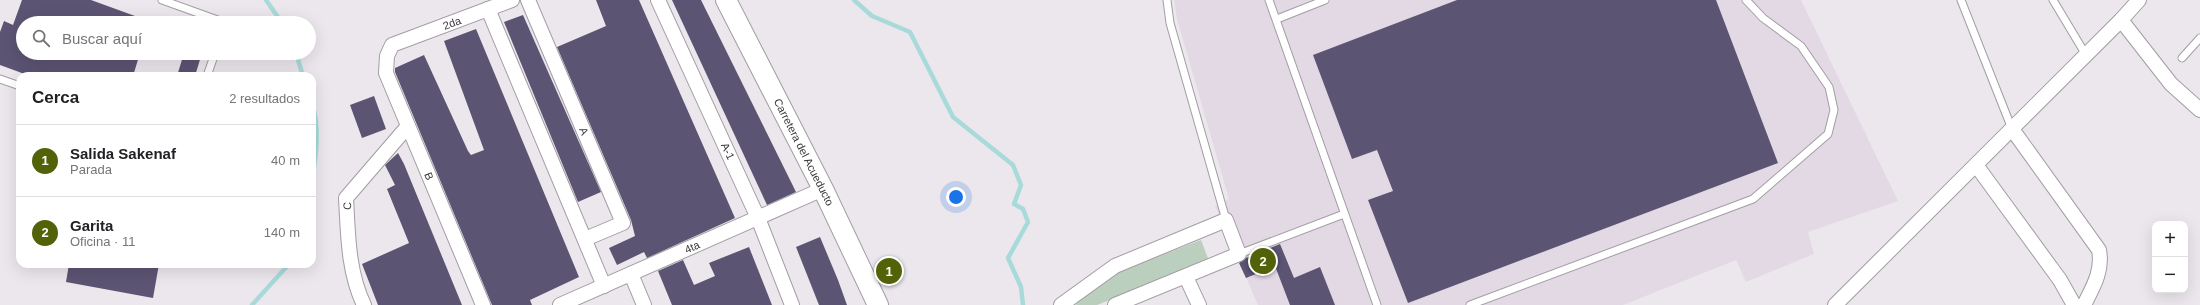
<!DOCTYPE html>
<html lang="es">
<meta charset="utf-8">
<style>
:root{--surface:#fff;--page:#f2f2f2;--text:#202124;--muted:#757577;--line:#e0e0e0;--accent:#526208}
body{margin:0;font-family:Arial,sans-serif;background:var(--page);color:var(--text)}
.controls{position:absolute;right:12px;bottom:12px;display:grid;overflow:hidden;border-radius:8px;box-shadow:0 4px 16px #0002}
.controls button{width:36px;height:36px;display:grid;place-items:center;padding:0;border:0;border-bottom:1px solid var(--line);background:var(--surface);color:var(--text);font:20px sans-serif}
.you{position:absolute;left:956px;top:197px;width:14px;height:14px;margin:-10px;border:3px solid #fff;border-radius:50%;background:#1a73e8;box-shadow:0 0 0 6px #1a73e833}
.badge{display:grid;place-items:center;width:26px;height:26px;border-radius:50%;background:var(--accent);color:#fff;font-size:13px;font-weight:700}
.pin{position:absolute;translate:-50% -50%;border:2px solid #fff;box-shadow:0 1px 4px #0006}
.list{margin:0;padding:0;list-style:none}
h2{display:flex;justify-content:space-between;align-items:center;height:52px;margin:0;padding:0 16px;font-size:17px}
h2 small{font-size:13px;font-weight:400;color:var(--muted)}
.list li{display:grid;grid-template-columns:26px 1fr auto;gap:12px;align-items:center;box-sizing:border-box;height:72px;padding:0 16px;border-top:1px solid var(--line)}
.list b{display:block;font-size:15px;white-space:nowrap}
.list p{margin:0;font-size:13px;white-space:nowrap;color:var(--muted)}
.list em{font-size:13px;font-style:normal;color:var(--muted)}
.icon{flex:none;width:22px;height:22px;fill:none;stroke:currentColor;stroke-width:2;stroke-linecap:round;stroke-linejoin:round}
.map{position:relative;flex:none;width:2200px;height:305px;overflow:hidden}
.search{position:absolute;background:var(--surface);box-shadow:0 4px 16px #0002;left:16px;top:16px;width:300px;height:44px;display:flex;align-items:center;gap:10px;box-sizing:border-box;padding:0 14px;border-radius:22px;color:var(--muted);font-size:15px}
.panel{position:absolute;background:var(--surface);box-shadow:0 4px 16px #0002;left:16px;top:72px;width:300px;height:196px;border-radius:12px}
.map>svg:first-child{display:block}
.built{fill:#e2d9e5}
.green{fill:#bacfbd}
.lines{fill:none;stroke-linecap:round;stroke-linejoin:round}
.stream{stroke:#a8dada;stroke-width:4.5}
.building{fill:#5c5473}
.lane-casing{stroke:#a29da3;stroke-width:9}
.street-casing{stroke:#a29da3;stroke-width:16}
.secondary-casing{stroke:#a29da3;stroke-width:22}
.lane{stroke:#fff;stroke-width:7}
.street{stroke:#fff;stroke-width:14}
.secondary{stroke:#fff;stroke-width:20}
.labels{text-anchor:middle;stroke-width:4;stroke-linejoin:round;paint-order:stroke}
.street-label{font-size:11px;fill:#3a383a;stroke:#fff}
</style>
<div class="map">
<svg width="2200" height="305" viewBox="0 0 2200 305">
<rect width="100%" height="100%" fill="#ece7ed"/>
<polygon class="built" points="1174,0 1801,0 1898,201 1808,232 1814,254 1746,282 1736,260 1623,305 1258,305 1215,206 1229,199 1177,19"/>
<polygon class="green" points="1201,240 1209,261 1097,305 1076,305 1078,301 1120,271"/>
<g class="lines">
<g class="stream">
<polyline points="266,0 282,23"/>
<polyline points="854,0 872,16 910,32 953,117 1013,165 1021,185 1014,204 1023,209 1028,222 1008,258 1021,287 1023,305"/>
<polyline points="296,53 303,76"/>
<path d="M312,103C320,127 316,156 312,181"/>
<polyline points="252,305 289,264"/>
</g>
</g>
<g class="building">
<polygon points="22,0 91,0 146,20 146,23 23,23 23,53 140,53 133,76 30,76 0,65 0,32 4,21 13,25"/>
<polygon points="596,0 639,0 735,218 647,258 644,252 617,265 609,248 635,236 631,220 557,47 606,26"/>
<polygon points="672,0 701,0 796,192 767,205"/>
<polygon points="1457,0 1716,0 1778,163 1408,303 1368,200 1393,191 1377,150 1352,159 1313,55"/>
<polygon points="523,15 601,192 578,202 504,22"/>
<polygon points="476,29 579,277 530,300 532,305 492,305 395,72 395,68 424,55 468,151 471,155 484,150 444,41"/>
<polygon points="184,53 202,53 195,76 177,76"/>
<polygon points="374,96 386,129 362,138 350,105"/>
<polygon points="398,153 404,164 462,305 378,305 362,264 409,243 387,189 395,185 385,165"/>
<polygon points="820,237 838,280 847,305 819,305 796,247"/>
<polygon points="1280,244 1294,278 1320,267 1335,305 1290,305 1275,266 1246,278 1239,263 1246,258"/>
<polygon points="749,247 772,305 672,305 658,271 683,260 694,285 715,276 709,263"/>
<polygon points="69,264 159,264 153,298 66,282"/>
</g>
<g class="lines">
<defs>
<g id="lane">
<polyline points="162,0 226,23"/>
<polyline points="1167,0 1170,23 1226,220"/>
<polyline points="1269,0 1377,305"/>
<polyline points="1961,0 2012,129"/>
<polyline points="2053,0 2086,55"/>
<polyline points="1277,19 1325,0"/>
<polyline points="2182,58 2200,38"/>
<polyline points="207,76 215,53"/>
<polyline points="0,79 20,86"/>
<polyline points="1239,254 1344,214"/>
<polyline points="1470,305 1753,199 1828,134 1834,110 1829,87 1801,46 1763,18 1746,0"/>
</g>
<g id="street">
<polyline points="528,0 623,223 585,239"/>
<polyline points="658,0 758,218 792,305"/>
<polyline points="488,9 604,286"/>
<polyline points="2121,20 2171,84 2200,110"/>
<path d="M2012,129L2099,250C2103,271 2093,287 2084,305"/>
<polyline points="1976,165 2060,280 2074,305"/>
<polyline points="631,274 644,305"/>
<polyline points="1186,277 1199,305"/>
<path d="M364,305C348,272 348,234 346,198L408,126"/>
<polyline points="483,305 386,73 387,56 392,45 512,0"/>
<polyline points="560,305 823,189"/>
<polyline points="1061,305 1115,266 1226,220 1239,254 1115,305"/>
<polyline points="1835,305 2121,20 2139,0"/>
</g>
<polyline id="secondary" points="726,0 823,189 878,305"/>
</defs>
<use href="#lane" class="lane-casing"/>
<use href="#street" class="street-casing"/>
<use href="#secondary" class="secondary-casing"/>
<use href="#lane" class="lane"/>
<use href="#street" class="street"/>
<use href="#secondary" class="secondary"/>
</g>
<g class="labels">
<g class="street-label">
<text transform="translate(452 23) rotate(-21)" y="4">2da</text>
<text transform="translate(584 131) rotate(67)" y="4">A</text>
<text transform="translate(728 151) rotate(65)" y="4">A-1</text>
<text transform="translate(804 152) rotate(63)" y="4">Carretera del Acueducto</text>
<text transform="translate(429 176) rotate(67)" y="4">B</text>
<text transform="translate(347 206) rotate(-89)" y="4">C</text>
<text transform="translate(692 247) rotate(-24)" y="4">4ta</text>
</g>
</g>
</svg>
<div class="controls">
<button>+</button>
<button>−</button>
</div>
<div class="you"></div>
<div class="pin badge" style="left:889px;top:271px">1</div>
<div class="pin badge" style="left:1263px;top:261px">2</div>
<div class="search"><svg class="icon" aria-label="search" viewBox="0 0 24 24"><circle cx="10" cy="10" r="6"/><path d="M15 15l6 6"/></svg>Buscar aquí</div>
<section class="panel">
<h2>Cerca<small>2 resultados</small></h2>
<ul class="list">
<li><span class="badge">1</span><div><b>Salida Sakenaf</b><p>Parada</p></div><em>40 m</em></li>
<li><span class="badge">2</span><div><b>Garita</b><p>Oficina · 11</p></div><em>140 m</em></li>
</ul>
</section>
</div>
